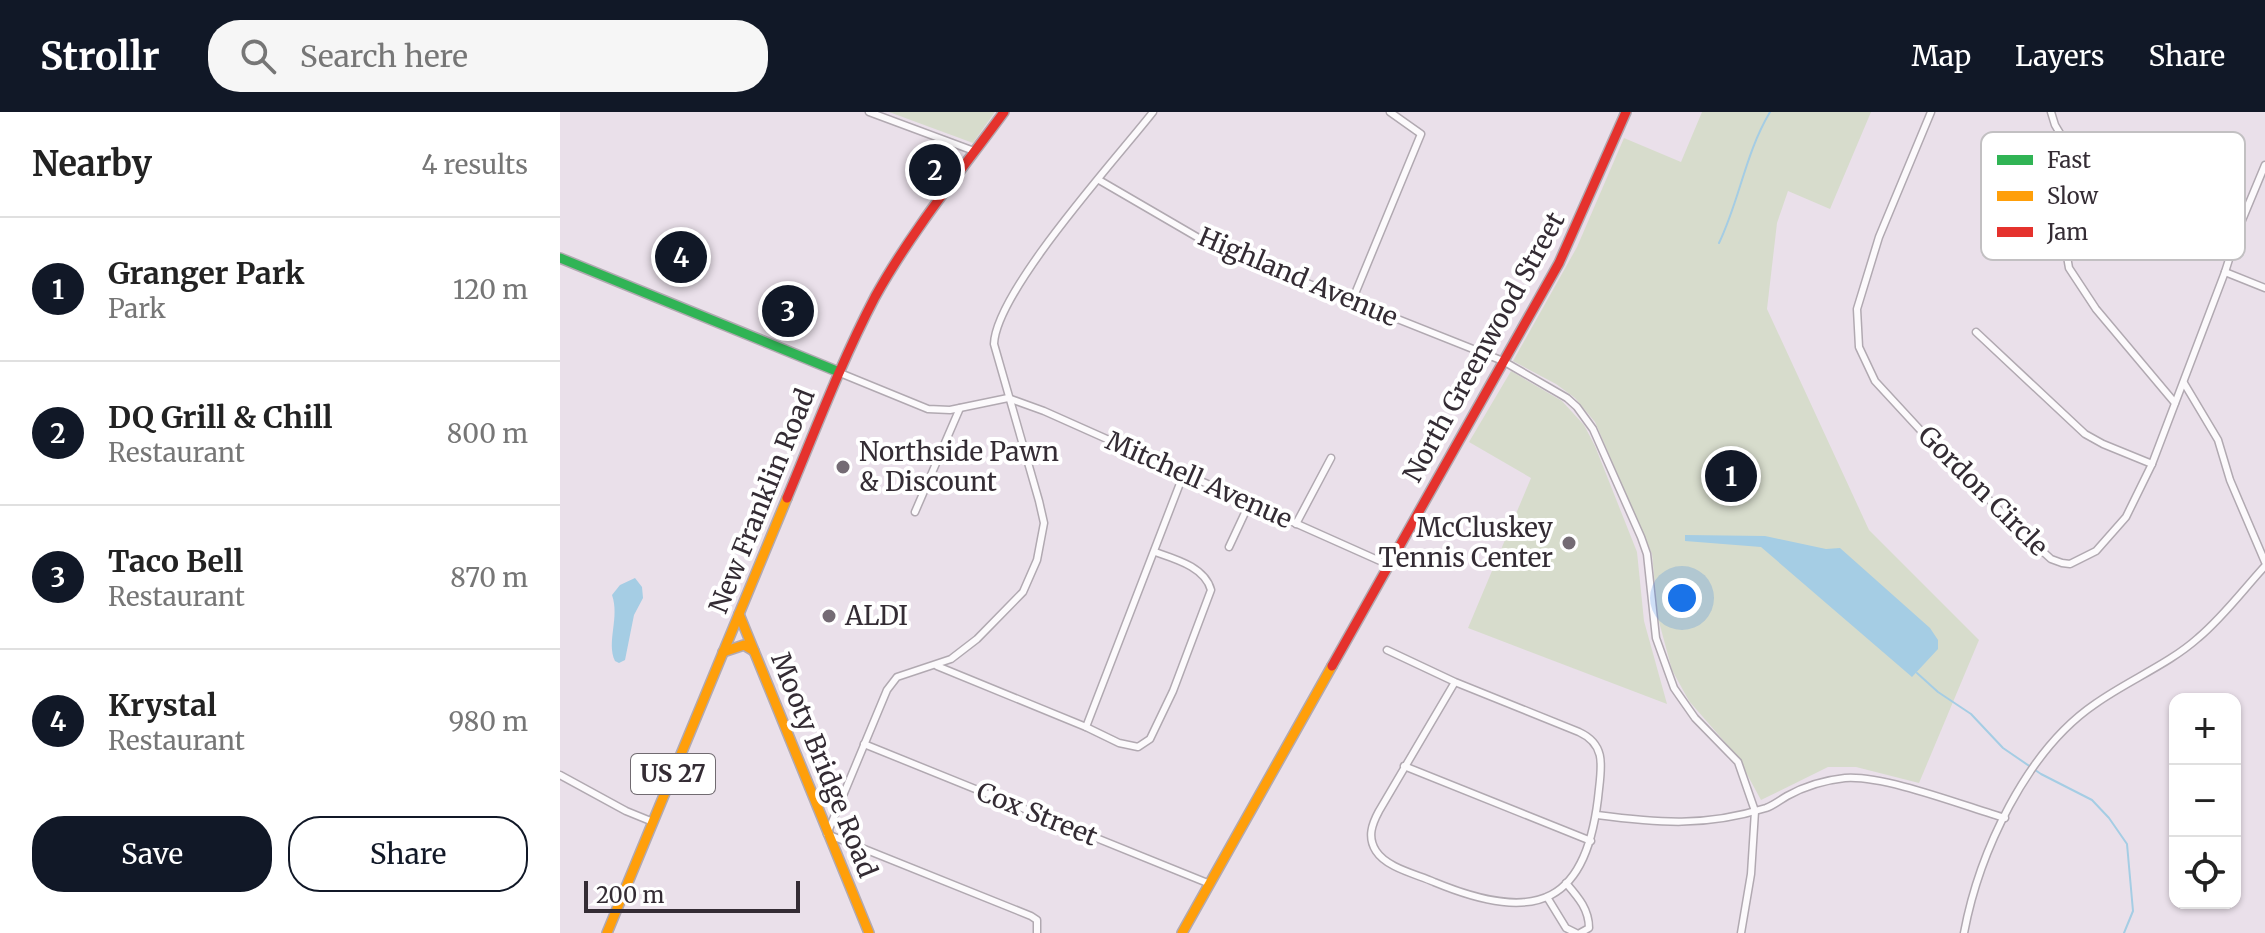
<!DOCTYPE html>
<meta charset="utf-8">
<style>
:root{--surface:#fff;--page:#f6f6f6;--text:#222;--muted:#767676;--line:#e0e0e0;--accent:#111827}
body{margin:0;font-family:Merriweather,serif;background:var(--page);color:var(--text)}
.controls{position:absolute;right:24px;bottom:24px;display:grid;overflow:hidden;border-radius:16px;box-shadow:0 2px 6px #0004}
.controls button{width:72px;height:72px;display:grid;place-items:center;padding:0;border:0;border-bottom:2px solid var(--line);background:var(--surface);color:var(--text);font:40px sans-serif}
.scale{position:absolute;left:24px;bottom:20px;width:216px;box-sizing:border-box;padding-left:8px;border:4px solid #342c34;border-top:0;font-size:22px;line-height:28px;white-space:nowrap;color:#342c34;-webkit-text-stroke:6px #fff;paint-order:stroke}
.you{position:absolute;left:1122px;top:486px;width:28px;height:28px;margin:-20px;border:6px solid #fff;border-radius:50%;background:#1a73e8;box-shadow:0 0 0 12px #1a73e833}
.badge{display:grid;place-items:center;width:52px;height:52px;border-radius:50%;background:var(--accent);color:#fff;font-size:26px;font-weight:700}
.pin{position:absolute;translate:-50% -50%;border:4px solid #fff;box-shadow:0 2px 8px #0006}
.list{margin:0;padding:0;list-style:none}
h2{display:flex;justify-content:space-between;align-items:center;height:104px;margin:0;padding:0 32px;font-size:34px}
h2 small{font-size:26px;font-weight:400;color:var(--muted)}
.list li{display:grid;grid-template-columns:52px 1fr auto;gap:24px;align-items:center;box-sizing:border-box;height:144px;padding:0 32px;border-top:2px solid var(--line)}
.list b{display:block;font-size:30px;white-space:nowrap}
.list p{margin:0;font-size:26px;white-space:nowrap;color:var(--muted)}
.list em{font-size:26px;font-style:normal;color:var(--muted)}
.actions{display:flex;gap:16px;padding:24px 32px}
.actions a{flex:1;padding:18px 0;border:2px solid var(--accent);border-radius:32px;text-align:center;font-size:28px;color:var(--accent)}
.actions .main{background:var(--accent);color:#fff}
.icon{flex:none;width:44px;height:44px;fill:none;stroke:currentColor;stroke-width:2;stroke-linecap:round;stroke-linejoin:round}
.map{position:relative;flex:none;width:1705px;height:821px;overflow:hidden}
header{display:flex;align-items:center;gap:48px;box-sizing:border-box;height:112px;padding:0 40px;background:var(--accent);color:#fff}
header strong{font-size:38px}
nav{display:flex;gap:44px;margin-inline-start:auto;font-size:28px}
.search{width:560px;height:72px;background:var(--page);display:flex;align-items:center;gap:20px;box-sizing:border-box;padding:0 28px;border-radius:32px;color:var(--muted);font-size:30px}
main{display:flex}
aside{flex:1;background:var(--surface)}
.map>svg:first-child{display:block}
.green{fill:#d7dccc}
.water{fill:#a5cde4}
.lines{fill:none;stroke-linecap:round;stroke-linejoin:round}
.stream{stroke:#a5cde4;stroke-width:2}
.street-casing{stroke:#b1a9b1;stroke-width:9}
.fast-casing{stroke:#b1a9b1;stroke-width:12}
.slow-casing{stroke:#b1a9b1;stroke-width:12}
.jam-casing{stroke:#b1a9b1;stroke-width:12}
.street{stroke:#fcfafc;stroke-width:6}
.fast{stroke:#30b455;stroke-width:9}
.slow{stroke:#ff9f0a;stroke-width:9}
.jam{stroke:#e5322d;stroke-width:9}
.poi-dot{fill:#746b74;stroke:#fff;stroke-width:3}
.labels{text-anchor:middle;stroke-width:8;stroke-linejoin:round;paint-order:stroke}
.shield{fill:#fff;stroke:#716b71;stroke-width:2}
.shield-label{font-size:24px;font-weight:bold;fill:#342c34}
.street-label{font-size:26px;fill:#342c34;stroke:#fff}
.poi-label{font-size:26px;fill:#342c34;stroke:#fff;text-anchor:start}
.key{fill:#fff;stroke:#c2c0c2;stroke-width:2}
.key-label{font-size:22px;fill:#342c34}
</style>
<header>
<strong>Strollr</strong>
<div class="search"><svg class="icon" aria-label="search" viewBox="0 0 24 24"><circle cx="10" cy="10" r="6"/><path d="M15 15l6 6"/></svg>Search here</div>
<nav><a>Map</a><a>Layers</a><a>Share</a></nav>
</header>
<main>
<aside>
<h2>Nearby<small>4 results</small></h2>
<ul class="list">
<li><span class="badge">1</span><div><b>Granger Park</b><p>Park</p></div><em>120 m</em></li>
<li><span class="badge">2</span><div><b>DQ Grill &amp; Chill</b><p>Restaurant</p></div><em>800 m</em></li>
<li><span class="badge">3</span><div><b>Taco Bell</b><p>Restaurant</p></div><em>870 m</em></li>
<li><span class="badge">4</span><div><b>Krystal</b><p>Restaurant</p></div><em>980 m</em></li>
</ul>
<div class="actions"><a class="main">Save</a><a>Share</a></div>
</aside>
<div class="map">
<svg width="1705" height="821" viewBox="0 0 1705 821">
<rect width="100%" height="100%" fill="#eae0ea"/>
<g class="green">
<polygon points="329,0 435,0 413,31"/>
<polygon points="1142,0 1311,0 1270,97 1228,79 1217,111 1207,197 1309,418 1419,528 1359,671 1296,655 1268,655 1201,688 1177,644 1129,589 1112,558 1098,506 1092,442 1035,310 1015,286 996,272 953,249 1017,135 1064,26 1121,50"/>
<polygon points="951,259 1002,289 1024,313 1035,334 1077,440 1084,509 1107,592 908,516 971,366 909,330"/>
</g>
<g class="water">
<polygon points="1125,423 1205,424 1266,437 1280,436 1370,516 1378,528 1378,537 1352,565 1201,435 1125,429"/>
<path d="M75,466L82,475L83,486L74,503L65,548L59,551L55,549C46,530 60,506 52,483L60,473Z"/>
</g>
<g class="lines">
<g class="stream">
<path d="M1159,131C1180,87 1185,42 1210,0"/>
<polyline points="1357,561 1378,580 1411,602 1443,636 1481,662 1532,688 1549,706 1567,732 1573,799 1564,821"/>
</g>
<defs>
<g id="street">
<polyline points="309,0 414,39"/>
<polyline points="1371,0 1319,125 1297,197 1299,235 1315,269 1363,321 1456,415 1491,447 1502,451 1510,452 1536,439 1566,405 1592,352 1665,160 1680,113 1705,53"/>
<polyline points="1491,0 1495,13 1507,33 1550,67 1598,80 1680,113"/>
<polyline points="1547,64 1521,81 1510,100 1504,127 1509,156 1536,197 1615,291"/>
<polyline points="539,68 649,132 943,249 1007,286 1017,295 1033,317 1081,425 1087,442 1096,526 1114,576 1135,606 1178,650 1195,699 1191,762 1181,821"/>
<polyline points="1665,160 1705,176"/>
<polyline points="792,189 861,22 830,0"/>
<polyline points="1416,220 1525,322 1543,332 1592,352"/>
<polyline points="280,261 368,297 390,298 448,286 484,299 829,453"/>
<polyline points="1624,271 1658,328 1670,368 1705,450"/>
<polyline points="355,400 400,296"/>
<polyline points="736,412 771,346"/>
<polyline points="669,435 690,390"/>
<path d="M827,538L895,570L1019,620C1045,632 1042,652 1039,677C1028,792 978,813 874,770C856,762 827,756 816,739C807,725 812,712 819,699L895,570"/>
<path d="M377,554L526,615L559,631L578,635L590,627L613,579L651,478C645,455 615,447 595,440"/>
<polyline points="526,615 624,361"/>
<polyline points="304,632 650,772"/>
<polyline points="844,654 1031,729"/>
<polyline points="0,663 66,699 93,710"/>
<path d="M1037,703C1099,711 1145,715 1206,696C1214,693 1220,688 1227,684C1245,674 1266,668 1285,666C1325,663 1404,694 1445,706"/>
<path d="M1006,771C1018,785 1029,797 1029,816L1020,821"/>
<polyline points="987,785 1006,816 1016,821"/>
<path d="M477,821V808L471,804L267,722L327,578L337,565L391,547L417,527L463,480L477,448L484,411L479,389L434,232C436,179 557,46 593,0"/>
<path d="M1404,821C1419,741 1466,639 1535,592C1567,569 1609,552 1638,526C1663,505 1683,478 1705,454"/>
</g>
<polyline id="fast" points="0,146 279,260"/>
<g id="slow">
<polyline points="179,502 309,821"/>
<polyline points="163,540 184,533 194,539"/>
<polyline points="47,821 227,386"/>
<polyline points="622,821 772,554"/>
</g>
<g id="jam">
<path d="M227,386C255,319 281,250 315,185C351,120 400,60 444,0"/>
<polyline points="772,554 999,151 1066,0"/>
</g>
</defs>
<use href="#street" class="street-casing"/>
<use href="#fast" class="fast-casing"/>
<use href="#slow" class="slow-casing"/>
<use href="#jam" class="jam-casing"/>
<use href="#street" class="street"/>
<use href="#fast" class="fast"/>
<use href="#slow" class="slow"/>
<use href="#jam" class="jam"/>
</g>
<g class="poi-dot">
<circle cx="283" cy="355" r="8"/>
<circle cx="1009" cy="431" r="8"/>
<circle cx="269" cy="504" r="8"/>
</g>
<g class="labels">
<rect class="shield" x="71" y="642" width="84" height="40" rx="6"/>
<g class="shield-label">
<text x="113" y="670">US 27</text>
</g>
<g class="street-label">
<text transform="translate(738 165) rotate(23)" y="9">Highland Avenue</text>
<text transform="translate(924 235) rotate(-61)" y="9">North Greenwood Street</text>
<text transform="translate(639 368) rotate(24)" y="9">Mitchell Avenue</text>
<text transform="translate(1423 379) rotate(45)" y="9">Gordon Circle</text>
<text transform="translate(202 389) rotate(-68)" y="9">New Franklin Road</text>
<text transform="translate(264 653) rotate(68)" y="9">Mooty Bridge Road</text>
<text transform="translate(477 702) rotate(22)" y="9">Cox Street</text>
</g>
<g class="poi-label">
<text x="299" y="349">Northside Pawn<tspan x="299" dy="30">&amp; Discount</tspan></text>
<text x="993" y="425" text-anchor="end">McCluskey<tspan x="993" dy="30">Tennis Center</tspan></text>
<text x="285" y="513">ALDI</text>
</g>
</g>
<rect x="1421" y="20" width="264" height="128" rx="12" class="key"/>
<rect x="1437" y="43" width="36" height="10" fill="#30b455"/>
<rect x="1437" y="79" width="36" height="10" fill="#ff9f0a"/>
<rect x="1437" y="115" width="36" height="10" fill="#e5322d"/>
<g class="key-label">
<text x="1487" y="56">Fast</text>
<text x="1487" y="92">Slow</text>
<text x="1487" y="128">Jam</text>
</g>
</svg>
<div class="controls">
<button>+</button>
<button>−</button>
<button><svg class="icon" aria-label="locate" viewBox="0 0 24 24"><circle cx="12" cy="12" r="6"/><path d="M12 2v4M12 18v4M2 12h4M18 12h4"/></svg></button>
</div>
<div class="scale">200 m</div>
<div class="you"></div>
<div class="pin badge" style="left:1171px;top:364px">1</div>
<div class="pin badge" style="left:375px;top:58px">2</div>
<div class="pin badge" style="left:228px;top:199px">3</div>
<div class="pin badge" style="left:121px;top:145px">4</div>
</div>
</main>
